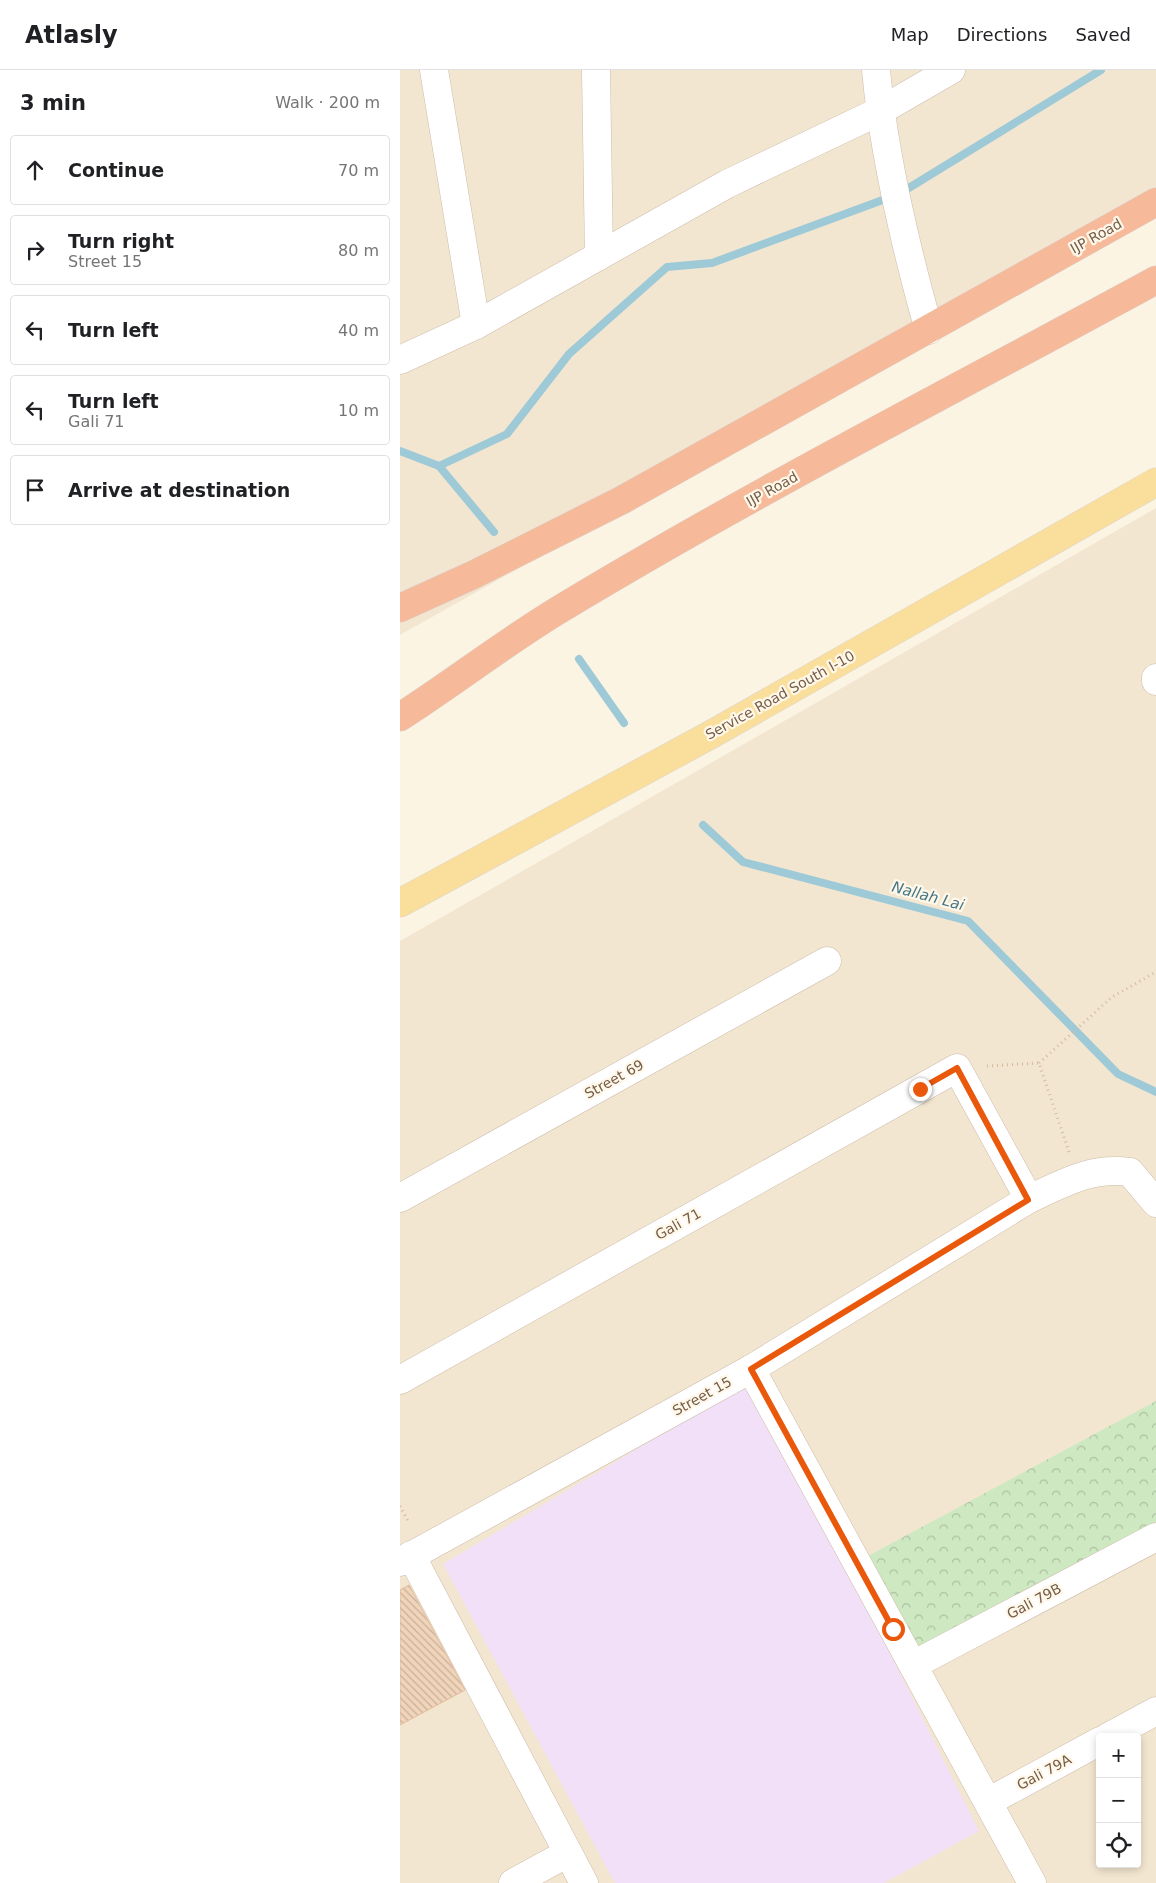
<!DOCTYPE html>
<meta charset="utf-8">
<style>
:root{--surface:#fff;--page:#f6f6f6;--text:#202124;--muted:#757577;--line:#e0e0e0}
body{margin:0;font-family:"DejaVu Sans",sans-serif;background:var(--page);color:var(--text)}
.controls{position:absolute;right:15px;bottom:15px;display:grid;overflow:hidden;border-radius:5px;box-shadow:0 2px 8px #0003}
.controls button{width:45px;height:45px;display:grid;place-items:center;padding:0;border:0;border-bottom:1px solid var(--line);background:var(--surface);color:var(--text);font:25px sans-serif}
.stop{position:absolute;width:15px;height:15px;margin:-11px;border:4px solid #ea580c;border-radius:50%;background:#fff}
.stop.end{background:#ea580c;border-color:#fff;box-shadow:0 1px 5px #0008}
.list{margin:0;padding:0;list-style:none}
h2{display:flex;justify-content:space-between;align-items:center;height:65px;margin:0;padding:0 20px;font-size:21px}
h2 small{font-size:16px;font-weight:400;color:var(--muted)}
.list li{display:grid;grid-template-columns:32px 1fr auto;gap:15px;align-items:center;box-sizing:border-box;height:70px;margin:0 10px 10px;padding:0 10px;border:1px solid var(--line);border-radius:5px}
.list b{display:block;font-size:19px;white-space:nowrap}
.list p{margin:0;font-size:16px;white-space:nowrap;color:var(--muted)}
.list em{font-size:16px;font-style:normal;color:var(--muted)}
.icon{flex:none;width:28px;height:28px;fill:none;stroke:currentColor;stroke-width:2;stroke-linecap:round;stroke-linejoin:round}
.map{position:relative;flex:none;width:756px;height:1813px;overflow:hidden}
header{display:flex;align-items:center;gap:30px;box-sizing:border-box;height:70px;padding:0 25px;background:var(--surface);border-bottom:1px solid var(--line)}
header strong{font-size:24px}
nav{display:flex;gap:28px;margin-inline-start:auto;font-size:18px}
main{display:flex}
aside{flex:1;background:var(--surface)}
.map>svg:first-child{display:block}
.residential{fill:#f3e6d1;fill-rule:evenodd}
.education{fill:#f1e0f8}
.forest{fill:url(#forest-crowns)}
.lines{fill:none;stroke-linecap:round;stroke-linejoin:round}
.stream{stroke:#9ec9d7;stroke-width:8}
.building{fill:url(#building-back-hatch);stroke:#e3bc9b}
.minor-casing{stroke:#cdbcaa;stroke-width:29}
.major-casing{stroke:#dbd5d0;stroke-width:29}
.highway-casing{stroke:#dbd5d0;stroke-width:29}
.path{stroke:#d6b89e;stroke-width:3;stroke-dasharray:1 4;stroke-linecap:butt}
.minor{stroke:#fff;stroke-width:28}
.major{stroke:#fade9c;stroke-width:28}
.highway{stroke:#f6b99a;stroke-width:28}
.route{stroke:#ea580c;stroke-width:6}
.labels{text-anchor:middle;stroke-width:4.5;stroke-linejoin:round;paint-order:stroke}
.street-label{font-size:14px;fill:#735c49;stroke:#fff8e9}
.water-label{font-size:15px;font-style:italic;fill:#437687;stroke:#fff8e9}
</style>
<header>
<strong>Atlasly</strong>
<nav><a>Map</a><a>Directions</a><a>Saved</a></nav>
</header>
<main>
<aside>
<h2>3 min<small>Walk · 200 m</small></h2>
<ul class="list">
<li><svg class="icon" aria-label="ahead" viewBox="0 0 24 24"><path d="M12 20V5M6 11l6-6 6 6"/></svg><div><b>Continue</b></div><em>70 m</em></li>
<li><svg class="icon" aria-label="right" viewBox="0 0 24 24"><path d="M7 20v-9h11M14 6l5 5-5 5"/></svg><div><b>Turn right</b><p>Street 15</p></div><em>80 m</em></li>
<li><svg class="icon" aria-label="left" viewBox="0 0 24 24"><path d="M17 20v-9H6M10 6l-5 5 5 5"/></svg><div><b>Turn left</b></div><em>40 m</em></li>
<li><svg class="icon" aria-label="left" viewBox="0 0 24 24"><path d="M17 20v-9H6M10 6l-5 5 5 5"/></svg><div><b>Turn left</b><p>Gali 71</p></div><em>10 m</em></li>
<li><svg class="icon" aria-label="arrive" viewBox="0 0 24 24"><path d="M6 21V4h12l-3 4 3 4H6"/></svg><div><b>Arrive at destination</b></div></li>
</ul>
</aside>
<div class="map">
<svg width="756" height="1813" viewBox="0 0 756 1813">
<defs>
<pattern id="forest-crowns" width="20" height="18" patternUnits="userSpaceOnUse" patternTransform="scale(1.25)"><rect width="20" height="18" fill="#cee9c2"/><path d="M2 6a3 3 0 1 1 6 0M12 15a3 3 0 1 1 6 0" fill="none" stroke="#acc0a0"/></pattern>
<pattern id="building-back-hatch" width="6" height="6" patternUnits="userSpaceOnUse" patternTransform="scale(1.25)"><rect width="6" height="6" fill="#f1d5bb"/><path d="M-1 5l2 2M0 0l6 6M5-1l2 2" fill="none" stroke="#c8b09a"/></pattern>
</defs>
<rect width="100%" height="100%" fill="#fcf4e3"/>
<g class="residential">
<polygon points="0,0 756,0 756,141 0,565"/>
<path d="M756,438V1813H0V871ZM700,1667H737V1794H700Z"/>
</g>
<polygon class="education" points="353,1310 579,1761 484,1813 215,1813 43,1494"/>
<polygon class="forest" points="756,1331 756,1452 519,1580 468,1486"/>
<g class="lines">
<g class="stream">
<polyline points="0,381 39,396 94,462"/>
<polyline points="39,396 107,364 169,284 267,197 312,193 499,124 701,0"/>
<polyline points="179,589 224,653"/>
<polyline points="303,755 343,792 568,851 718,1004 756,1022"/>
</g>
</g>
<polygon class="building" points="9,1515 65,1620 0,1655 0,1520"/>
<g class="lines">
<defs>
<g id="minor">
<polyline points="34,0 76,255"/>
<polyline points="196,0 199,186"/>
<path d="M476,0C484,87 505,175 529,260"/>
<polyline points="0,290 76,255 327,114 480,41 551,0"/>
<polyline points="756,608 756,611"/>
<polyline points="0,1128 427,891"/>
<polyline points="351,1299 632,1813"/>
<polyline points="0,1310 557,998 629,1129"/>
<polyline points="11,1485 184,1813"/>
<path d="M0,1492L351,1299L629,1129C664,1113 690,1097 730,1102L756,1133"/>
<polyline points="513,1595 756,1467"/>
<polyline points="708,1667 756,1641"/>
<polyline points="588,1732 700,1671"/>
<polyline points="113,1813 168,1783"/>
</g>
<polyline id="major" points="0,833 312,664 756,412"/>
<g id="highway">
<polyline points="0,538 75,504 222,430 756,132"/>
<path d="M0,647C53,613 103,574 157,541C352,423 556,319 756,210"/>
</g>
</defs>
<use href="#minor" class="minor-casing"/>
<use href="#major" class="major-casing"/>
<use href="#highway" class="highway-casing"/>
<g class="path">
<polyline points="639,993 712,927 756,902"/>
<polyline points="587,996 639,993 669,1082"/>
<polyline points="0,1436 8,1451"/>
</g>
<use href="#minor" class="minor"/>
<use href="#major" class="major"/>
<use href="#highway" class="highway"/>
</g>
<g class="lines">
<polyline class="route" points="493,1559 351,1299 628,1130 557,998 520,1019"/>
</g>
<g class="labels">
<g class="street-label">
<text transform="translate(696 166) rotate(-29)" y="5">IJP Road</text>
<text transform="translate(372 419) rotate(-29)" y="5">IJP Road</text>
<text transform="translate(380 625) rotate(-29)" y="5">Service Road South I-10</text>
<text transform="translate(214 1009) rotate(-29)" y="5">Street 69</text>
<text transform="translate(278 1154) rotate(-29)" y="5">Gali 71</text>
<text transform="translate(302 1326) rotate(-29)" y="5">Street 15</text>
<text transform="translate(634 1531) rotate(-28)" y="5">Gali 79B</text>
<text transform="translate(644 1702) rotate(-28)" y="5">Gali 79A</text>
</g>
<g class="water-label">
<text transform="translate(528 826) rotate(15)" y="5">Nallah Lai</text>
</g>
</g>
</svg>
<div class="controls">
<button>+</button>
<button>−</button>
<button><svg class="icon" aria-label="locate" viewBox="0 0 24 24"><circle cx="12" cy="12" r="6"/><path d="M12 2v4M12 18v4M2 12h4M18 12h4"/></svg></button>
</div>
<div class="stop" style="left:493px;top:1559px"></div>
<div class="stop end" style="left:520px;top:1019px"></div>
</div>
</main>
